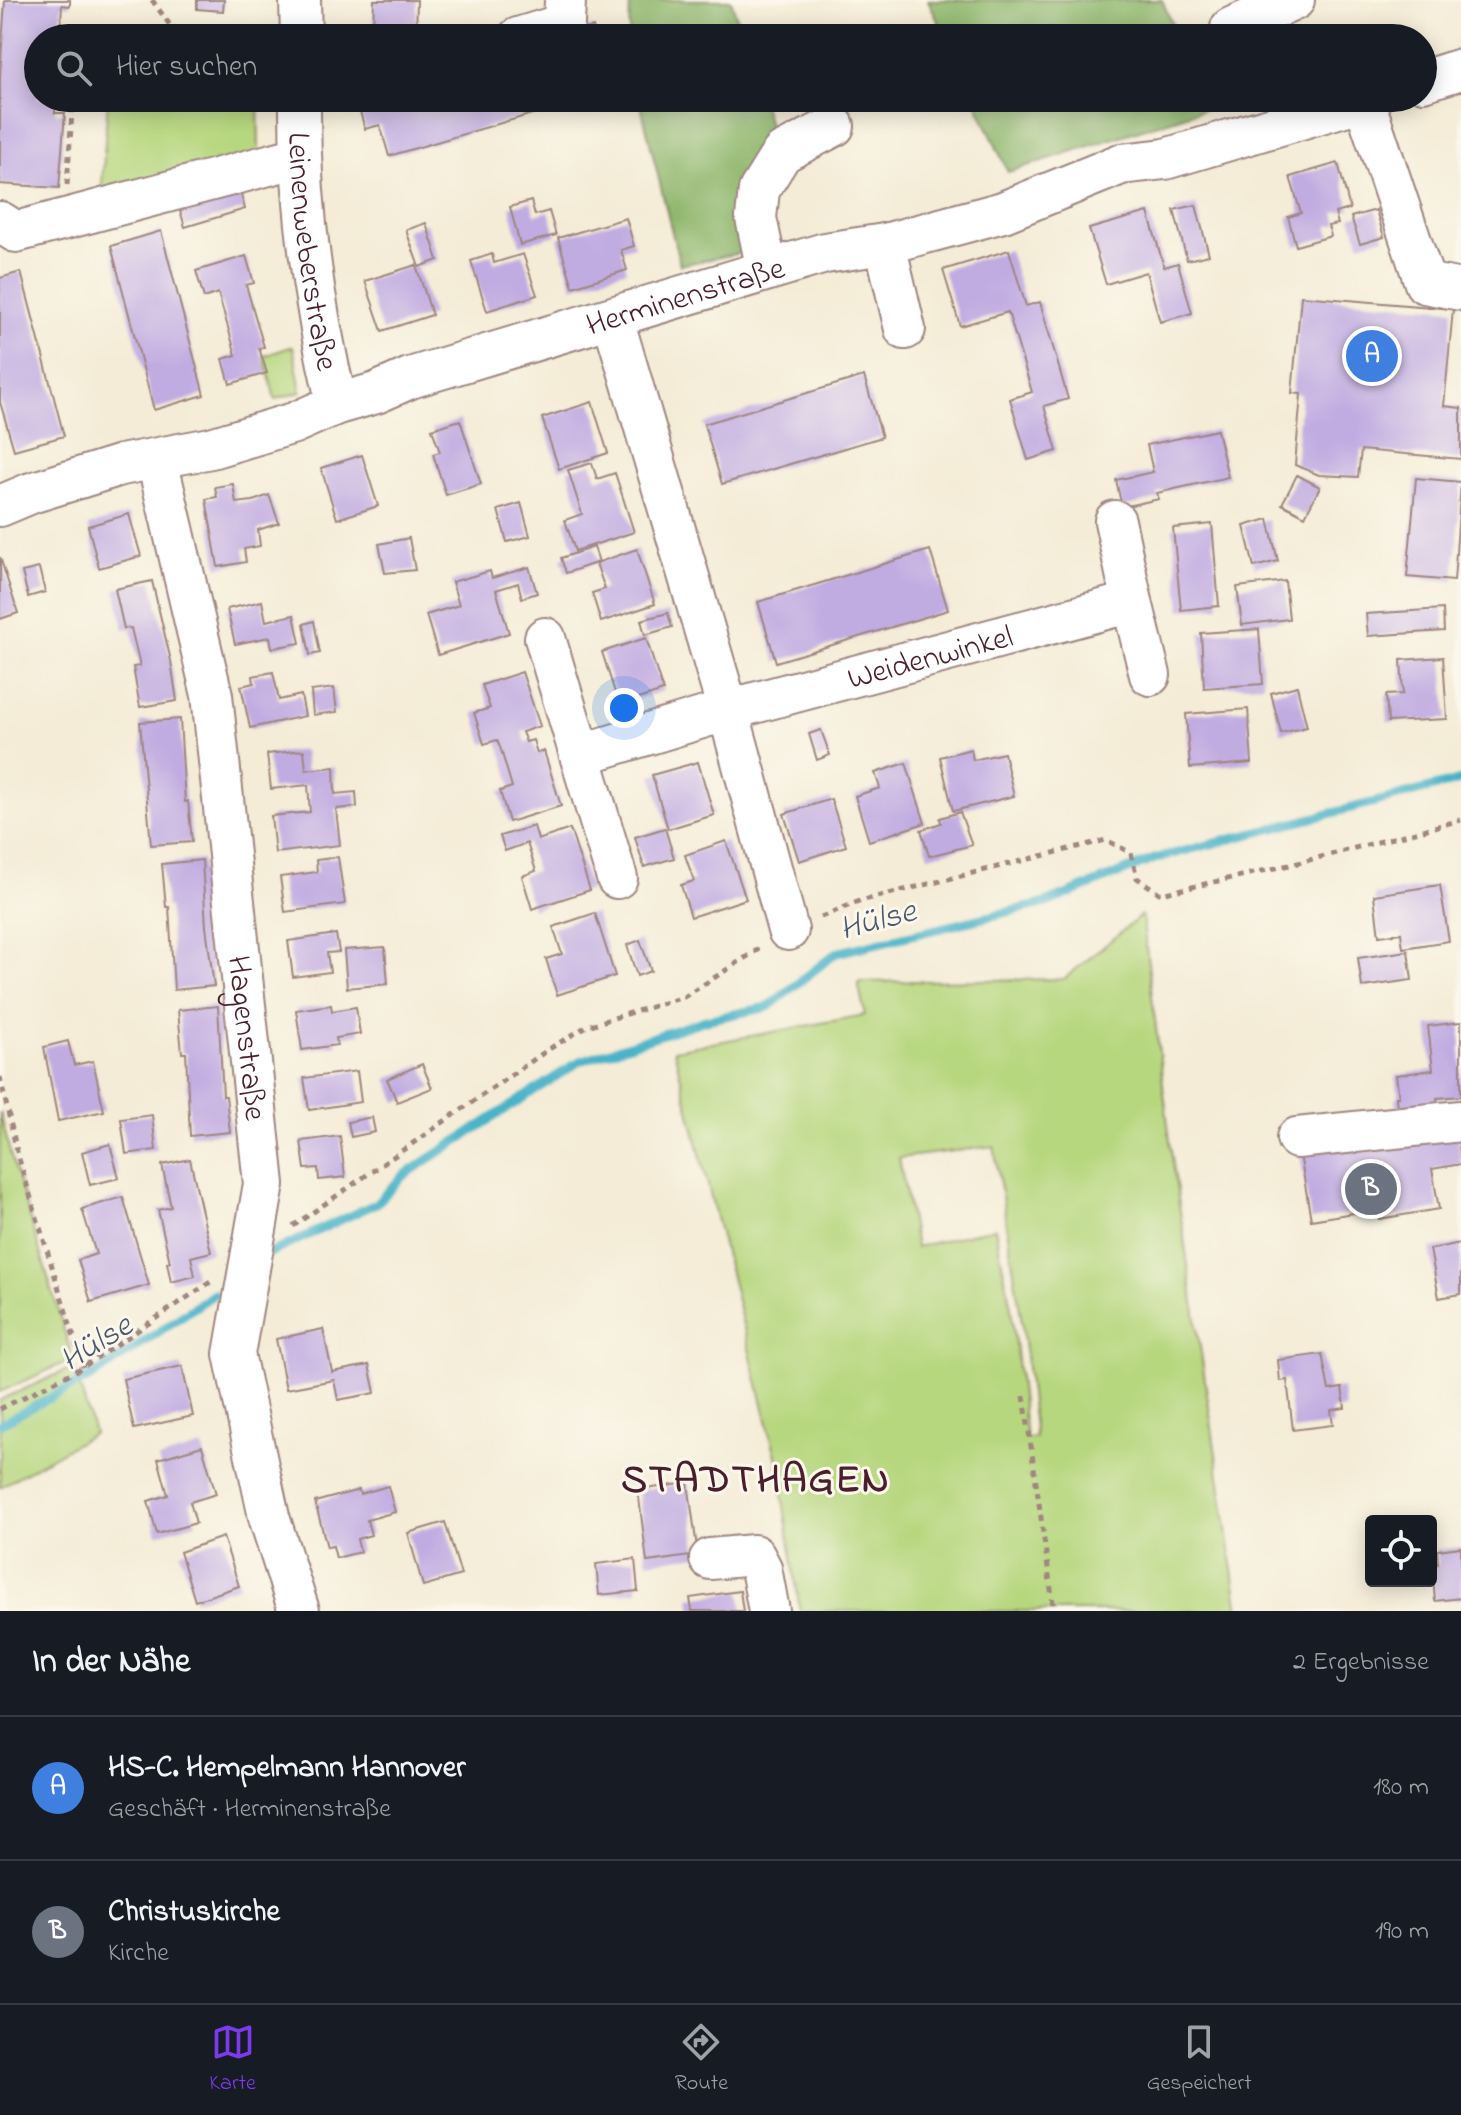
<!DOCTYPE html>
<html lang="de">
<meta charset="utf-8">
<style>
:root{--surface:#171b24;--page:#20242c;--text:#f1f3f6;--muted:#9ea1a6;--line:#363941;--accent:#7c3aed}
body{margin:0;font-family:"Indie Flower",sans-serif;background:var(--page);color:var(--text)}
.controls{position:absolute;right:24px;bottom:24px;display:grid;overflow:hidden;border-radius:8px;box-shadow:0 4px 20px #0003}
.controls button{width:72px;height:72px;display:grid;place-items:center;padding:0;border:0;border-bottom:2px solid var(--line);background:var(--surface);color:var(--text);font:40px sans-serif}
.you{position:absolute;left:624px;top:708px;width:28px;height:28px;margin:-20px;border:6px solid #fff;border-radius:50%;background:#1a73e8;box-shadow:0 0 0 12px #1a73e833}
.badge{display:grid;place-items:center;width:52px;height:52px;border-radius:50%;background:var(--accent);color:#fff;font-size:26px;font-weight:700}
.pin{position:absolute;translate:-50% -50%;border:4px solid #fff;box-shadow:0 2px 8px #0006}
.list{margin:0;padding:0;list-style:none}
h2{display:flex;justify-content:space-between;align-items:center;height:104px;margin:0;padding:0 32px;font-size:34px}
h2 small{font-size:26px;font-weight:400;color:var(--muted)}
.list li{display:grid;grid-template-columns:52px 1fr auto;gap:24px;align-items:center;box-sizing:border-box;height:144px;padding:0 32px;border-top:2px solid var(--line)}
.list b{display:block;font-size:30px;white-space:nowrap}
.list p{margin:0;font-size:26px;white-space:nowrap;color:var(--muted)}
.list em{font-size:26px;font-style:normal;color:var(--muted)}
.icon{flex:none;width:44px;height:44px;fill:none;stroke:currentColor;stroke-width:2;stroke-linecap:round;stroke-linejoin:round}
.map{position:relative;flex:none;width:1461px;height:1611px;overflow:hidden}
.search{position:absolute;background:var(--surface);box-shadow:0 4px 20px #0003;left:24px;right:24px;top:24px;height:88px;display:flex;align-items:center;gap:20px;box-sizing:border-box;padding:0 28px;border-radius:44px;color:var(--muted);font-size:30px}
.sheet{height:392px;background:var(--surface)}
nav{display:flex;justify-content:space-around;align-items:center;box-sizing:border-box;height:112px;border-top:2px solid var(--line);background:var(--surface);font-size:22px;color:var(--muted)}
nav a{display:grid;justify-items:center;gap:4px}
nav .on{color:var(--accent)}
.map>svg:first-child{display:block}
.green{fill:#b7d77f;stroke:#807b55;stroke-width:2;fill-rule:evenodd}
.forest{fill:#91b86e;stroke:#6e6c4c;stroke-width:2}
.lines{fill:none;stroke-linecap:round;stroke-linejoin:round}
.stream{stroke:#4ab3c8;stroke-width:9}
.building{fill:#c1ace1}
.minor-casing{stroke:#9f8680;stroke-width:44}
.path{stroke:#9f8680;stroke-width:5;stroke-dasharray:6 6;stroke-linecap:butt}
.minor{stroke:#fff;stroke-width:40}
.labels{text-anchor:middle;stroke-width:6;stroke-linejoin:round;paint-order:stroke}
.street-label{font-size:32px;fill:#4a1f2b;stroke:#fbf7ec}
.water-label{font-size:34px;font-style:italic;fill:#4a5a6a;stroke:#fbf7ec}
.district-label{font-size:40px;font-weight:bold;letter-spacing:2px;fill:#4a1f2b;stroke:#fbf7ec}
</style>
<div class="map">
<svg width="1461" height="1611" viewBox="0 0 1461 1611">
<rect width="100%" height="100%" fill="#fbf7ec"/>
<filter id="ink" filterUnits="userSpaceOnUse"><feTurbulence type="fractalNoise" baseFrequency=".0125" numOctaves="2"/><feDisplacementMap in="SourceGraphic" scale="16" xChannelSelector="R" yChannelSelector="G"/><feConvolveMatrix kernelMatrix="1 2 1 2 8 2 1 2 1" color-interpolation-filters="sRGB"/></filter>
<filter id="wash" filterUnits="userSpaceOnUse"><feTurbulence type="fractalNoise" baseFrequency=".006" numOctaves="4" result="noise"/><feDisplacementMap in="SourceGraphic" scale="32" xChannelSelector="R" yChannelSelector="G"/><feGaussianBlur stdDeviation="1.8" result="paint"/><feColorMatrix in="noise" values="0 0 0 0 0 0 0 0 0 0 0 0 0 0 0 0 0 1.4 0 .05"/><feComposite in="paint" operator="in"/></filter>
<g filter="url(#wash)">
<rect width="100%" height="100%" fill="#f4ecd6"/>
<g class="green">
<polygon points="108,98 258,98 259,154 101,199"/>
<polygon points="293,346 301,392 275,399 264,356"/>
<path d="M1142,915L1172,1157L1239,1611H800L777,1460L674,1050L865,1015L858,982L1064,979ZM994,1146L1021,1316L1035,1437L1026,1438L1011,1308L995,1228L916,1247L899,1158Z"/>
<polygon points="0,1112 11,1157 73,1359 0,1392"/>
<polygon points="74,1367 94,1433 0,1487 0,1400"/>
</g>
<g class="forest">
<polygon points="630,0 731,0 743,38 629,38"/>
<polygon points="928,0 1162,0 1178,38 946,38"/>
<polygon points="639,98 761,98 772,135 744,193 752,251 680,265"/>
<polygon points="974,98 1204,98 1208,108 1008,172"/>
</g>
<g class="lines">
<g class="stream">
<polyline points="270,1253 377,1203 403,1176 580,1061 706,1020 768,1007 836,953 1046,903 1157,858 1461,780"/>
<polyline points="0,1424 98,1373 214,1294"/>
</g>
</g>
<g id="blocks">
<g class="building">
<polygon points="5,0 70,0 70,6 62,5 60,38 38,38 38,98 56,98 55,113 65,113 59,188 0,184 0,76"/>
<polygon points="197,0 224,0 223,11 197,9"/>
<polygon points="374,0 417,0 416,36 368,38 368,28 373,28"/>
<polygon points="593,27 596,38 560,38 560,37"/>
<polygon points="356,98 583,98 583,99 389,156 380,125 365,129"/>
<polygon points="1338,163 1350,209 1335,213 1338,224 1328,226 1331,236 1296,246 1288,217 1301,213 1290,177"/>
<polygon points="237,181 245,209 185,227 177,200"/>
<polygon points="531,201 535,215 549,211 556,235 520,245 510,207"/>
<polygon points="1196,205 1209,255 1187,260 1174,210"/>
<polygon points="1376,210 1384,237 1360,244 1351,217"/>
<polygon points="1148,212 1164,267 1178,263 1192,313 1160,322 1146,272 1106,284 1089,229"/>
<polygon points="626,218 634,246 621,250 627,270 573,287 558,238"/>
<polygon points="426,223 438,260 419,267 406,230"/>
<polygon points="161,231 204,395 154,410 111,246"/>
<polygon points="1009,250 1026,306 1040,302 1068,399 1044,406 1057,451 1028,460 1010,399 1032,392 1008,312 960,326 943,270"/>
<polygon points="492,254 494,263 523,254 537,295 487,311 471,261"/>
<polygon points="246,256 254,283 246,285 264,347 259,348 267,373 230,384 223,359 236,355 218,293 204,298 196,271"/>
<polygon points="416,265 432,315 382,331 365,281"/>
<polygon points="21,272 64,436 14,450 0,402 0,278"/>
<polygon points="1301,296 1453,309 1444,406 1461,408 1461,459 1361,450 1358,477 1319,475 1295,465 1301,394 1292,393"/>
<polygon points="864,376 882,437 722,484 704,424"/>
<polygon points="592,402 608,453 559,469 542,418"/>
<polygon points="460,420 481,484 446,495 433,454 440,452 432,429"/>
<polygon points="1217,430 1228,477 1157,493 1159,499 1122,507 1116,480 1153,472 1147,445"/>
<polygon points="362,455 378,506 337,519 321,468"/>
<polygon points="592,463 597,479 615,473 634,532 575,551 565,520 582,514 568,470"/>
<polygon points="1297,475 1320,487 1305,516 1282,504"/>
<polygon points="1416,478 1461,482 1454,581 1407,577"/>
<polygon points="233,484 236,503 253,501 269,495 279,523 258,530 260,546 244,549 246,562 218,567 206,499 217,497 215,487"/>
<polygon points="521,503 530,536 507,542 498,510"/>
<polygon points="129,514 141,556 99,568 88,526"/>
<polygon points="1268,519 1278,561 1254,567 1244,526"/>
<polygon points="1212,524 1219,606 1181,610 1173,528"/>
<polygon points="409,538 415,570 385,573 379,544"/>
<polygon points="594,547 599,562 566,573 561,558"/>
<polygon points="637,549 655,604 601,622 592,593 605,589 596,563"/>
<polygon points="930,550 948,610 776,662 758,602"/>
<polygon points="0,557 18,613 0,619"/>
<polygon points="529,567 537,593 522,598 518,583 496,590 509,633 438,655 426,615 459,605 452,582 490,571 492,578"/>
<polygon points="39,568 45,592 28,597 22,572"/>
<polygon points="152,581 171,661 177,701 140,707 133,667 140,666 131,628 124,629 115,589"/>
<polygon points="1285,581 1289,619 1242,625 1237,587"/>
<polygon points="262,601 266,621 294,615 300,643 272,648 270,637 235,644 227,609"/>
<polygon points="1443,609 1444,631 1368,636 1366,614"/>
<polygon points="668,613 672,627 645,635 641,620"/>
<polygon points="314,621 320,653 310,655 304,624"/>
<polygon points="1259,629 1263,684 1204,688 1201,633"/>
<polygon points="646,638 663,691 619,705 602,652"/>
<polygon points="1443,657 1447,719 1388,722 1386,695 1403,694 1401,660"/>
<polygon points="273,672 279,700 301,695 305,716 250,728 241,686 254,683 253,676"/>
<polygon points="522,672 540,726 522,732 526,742 533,740 537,753 544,751 561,806 509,822 500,791 512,787 501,750 497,740 484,744 474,713 490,708 482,685"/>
<polygon points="1297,686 1307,727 1281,733 1271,693"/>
<polygon points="334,688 337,712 313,715 311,691"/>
<polygon points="1248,709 1252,763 1190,768 1186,714"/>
<polygon points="180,719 185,802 188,801 192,842 151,845 140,722"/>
<polygon points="821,730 830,755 817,760 809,734"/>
<polygon points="971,749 973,760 1004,753 1014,796 953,811 940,757"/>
<polygon points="304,750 306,770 334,767 335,794 356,792 357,807 336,809 340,845 275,853 271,816 310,812 308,785 271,789 267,754"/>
<polygon points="698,762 714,815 668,829 652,775"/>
<polygon points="906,763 925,823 869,841 855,796 880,788 875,773"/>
<polygon points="831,799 846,846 799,861 784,814"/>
<polygon points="960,812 972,845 929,856 921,830 941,823 940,818"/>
<polygon points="534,826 538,840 570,829 590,890 532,909 522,876 536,871 527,843 505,851 500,836"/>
<polygon points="665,828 674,858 644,867 635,837"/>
<polygon points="726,841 746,899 691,917 681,885 694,881 685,855"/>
<polygon points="338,857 345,904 285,912 280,877 317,872 316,860"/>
<polygon points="202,860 206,927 214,986 174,990 169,907 166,907 162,864"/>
<polygon points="1440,885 1449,941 1403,948 1401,933 1379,936 1374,895"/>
<polygon points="595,913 615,976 557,995 546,959 562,954 553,927"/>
<polygon points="336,934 339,952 327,953 330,972 293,977 288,941"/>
<polygon points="640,940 651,971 637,976 627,945"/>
<polygon points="385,947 388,984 347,988 344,950"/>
<polygon points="1408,951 1412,980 1362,987 1358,958"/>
<polygon points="331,1005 332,1011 356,1007 360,1034 336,1038 337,1045 302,1050 296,1010"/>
<polygon points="218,1006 223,1096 226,1096 230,1132 190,1136 186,1053 182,1053 178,1010"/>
<polygon points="1461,1022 1461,1096 1437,1098 1439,1113 1398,1117 1396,1097 1399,1097 1396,1075 1433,1070 1428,1026"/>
<polygon points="68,1041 74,1065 93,1061 104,1111 58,1121 44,1047"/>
<polygon points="422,1064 432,1088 397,1102 387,1079"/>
<polygon points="357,1071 361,1102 309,1110 304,1078"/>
<polygon points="152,1115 156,1150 126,1154 121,1119"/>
<polygon points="372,1117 375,1132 351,1137 348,1122"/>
<polygon points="1458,1134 1461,1164 1432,1169 1439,1209 1379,1219 1378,1209 1311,1220 1299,1148"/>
<polygon points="340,1136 345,1177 319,1180 318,1168 305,1169 301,1141"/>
<polygon points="110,1144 119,1178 90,1185 82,1152"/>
<polygon points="190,1159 211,1252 191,1257 195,1276 171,1282 167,1263 170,1262 158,1210 171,1207 162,1165"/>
<polygon points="123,1197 149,1285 91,1302 78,1260 96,1254 82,1209"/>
<polygon points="1461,1243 1461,1294 1439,1298 1430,1249"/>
<polygon points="323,1329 332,1372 369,1365 375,1393 338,1400 334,1380 286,1389 276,1339"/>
<polygon points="1322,1354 1329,1390 1342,1388 1345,1408 1331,1410 1333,1425 1293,1430 1287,1380 1280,1381 1278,1360"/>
<polygon points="182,1366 193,1416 134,1429 123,1379"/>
<polygon points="202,1446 216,1494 190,1502 196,1523 157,1534 148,1501 168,1495 158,1459"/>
<polygon points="688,1483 698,1555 647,1562 638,1490"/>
<polygon points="388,1486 395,1512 367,1520 371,1535 357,1539 360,1552 336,1558 333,1546 327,1547 315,1502 359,1490 360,1494"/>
<polygon points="445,1522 461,1575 423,1586 408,1533"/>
<polygon points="223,1537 239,1586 195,1601 180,1552"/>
<polygon points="1461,1547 1461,1598 1435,1601 1432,1565 1438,1564 1437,1550"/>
<polygon points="635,1559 638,1591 599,1595 596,1564"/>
<polygon points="740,1591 743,1611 692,1611 690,1598"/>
</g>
</g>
</g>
<g filter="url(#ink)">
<use href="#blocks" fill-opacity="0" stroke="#9f8680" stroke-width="2"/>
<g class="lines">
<defs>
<g id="minor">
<polyline points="300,0 301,38"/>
<polyline points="1231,28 1294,0"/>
<polyline points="518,38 564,24 565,0"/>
<polyline points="1423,81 1461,69"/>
<path id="s1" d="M300,98C299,201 313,304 337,404"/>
<polyline points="1364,101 1425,283 1461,290"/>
<polyline points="0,222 16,232 299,157"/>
<polyline points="885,244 905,329"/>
<polyline points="767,270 756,218 759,190 782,153 834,126"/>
<polyline points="613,319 728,710 788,930"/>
<path id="s2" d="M157,460L212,695L264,1184L234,1354L269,1517L299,1611"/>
<path id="s3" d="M0,506L31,493L121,465L211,448L294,423L337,404L376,393L410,378L825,253L885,244L1003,212L1121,164L1165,159L1371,98"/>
<polyline points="1115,521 1132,602"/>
<polyline points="545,638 580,755"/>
<path id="s4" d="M617,878L580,755L728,710L1132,602L1150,675"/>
<polyline points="1297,1138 1461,1121"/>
<polyline points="710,1559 754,1555 761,1568 769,1611"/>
</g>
</defs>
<use href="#minor" class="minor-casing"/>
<g class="path">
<polyline points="152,0 172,28 263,38"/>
<polyline points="246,36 248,28"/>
<polyline points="67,185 73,98"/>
<polyline points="821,917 860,901 1106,840 1131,853 1137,878 1161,894 1298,863 1461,820"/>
<polyline points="0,1077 18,1156 83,1367"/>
<polyline points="293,1226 549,1049 587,1026 684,997 759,949"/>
<polyline points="1024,1396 1054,1611"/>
<polyline points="0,1409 83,1367 212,1281"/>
</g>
<use href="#minor" class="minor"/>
</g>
</g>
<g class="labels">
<g class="street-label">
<text dy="11" stroke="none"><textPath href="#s1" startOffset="154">Leinenweberstraße</textPath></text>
<text dy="11" stroke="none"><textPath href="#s3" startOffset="718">Herminenstraße</textPath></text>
<text dy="11" stroke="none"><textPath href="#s4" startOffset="492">Weidenwinkel</textPath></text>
<text dy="11" stroke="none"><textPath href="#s2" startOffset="586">Hagenstraße</textPath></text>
</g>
<g class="water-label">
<text transform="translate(877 918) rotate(-15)" y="12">Hülse</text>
<text transform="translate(95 1341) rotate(-32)" y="12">Hülse</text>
</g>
<g class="district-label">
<text x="756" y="1491">STADTHAGEN</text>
</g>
</g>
</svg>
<div class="controls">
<button><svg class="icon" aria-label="locate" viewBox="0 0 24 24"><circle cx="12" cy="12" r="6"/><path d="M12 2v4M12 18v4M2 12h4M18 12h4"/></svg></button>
</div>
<div class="you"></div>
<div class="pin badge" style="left:1372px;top:356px;background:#3f7fe0">A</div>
<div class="pin badge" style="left:1371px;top:1189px;background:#6b7280">B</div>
<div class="search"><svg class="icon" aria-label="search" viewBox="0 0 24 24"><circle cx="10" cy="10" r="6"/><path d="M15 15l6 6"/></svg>Hier suchen</div>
</div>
<section class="sheet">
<h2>In der Nähe<small>2 Ergebnisse</small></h2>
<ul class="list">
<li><span class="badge" style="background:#3f7fe0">A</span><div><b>HS-C. Hempelmann Hannover</b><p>Geschäft · Herminenstraße</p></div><em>180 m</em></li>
<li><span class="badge" style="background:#6b7280">B</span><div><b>Christuskirche</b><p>Kirche</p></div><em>190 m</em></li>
</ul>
</section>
<nav>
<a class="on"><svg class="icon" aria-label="map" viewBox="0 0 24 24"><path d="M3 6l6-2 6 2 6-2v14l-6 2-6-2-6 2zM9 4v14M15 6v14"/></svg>Karte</a>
<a><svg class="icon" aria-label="directions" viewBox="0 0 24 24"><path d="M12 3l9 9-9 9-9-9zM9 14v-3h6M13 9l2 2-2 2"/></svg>Route</a>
<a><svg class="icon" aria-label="saved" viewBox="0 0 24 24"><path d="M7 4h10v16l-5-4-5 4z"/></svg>Gespeichert</a>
</nav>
